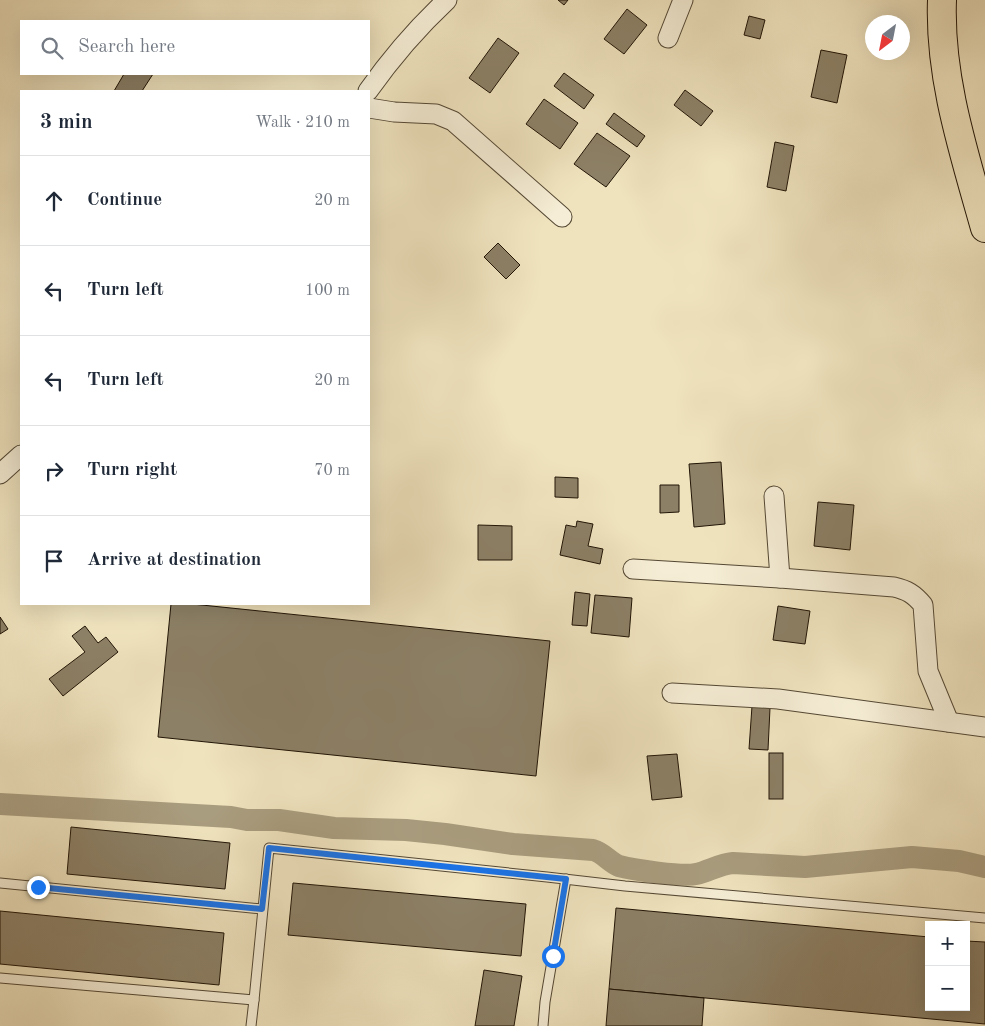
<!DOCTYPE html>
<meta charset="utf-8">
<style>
:root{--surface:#fff;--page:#f6f6f7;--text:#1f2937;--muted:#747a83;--line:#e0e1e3}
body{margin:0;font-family:"Old Standard TT",serif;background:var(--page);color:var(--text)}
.controls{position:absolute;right:15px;bottom:15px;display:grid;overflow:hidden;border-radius:0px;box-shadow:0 5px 20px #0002}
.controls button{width:45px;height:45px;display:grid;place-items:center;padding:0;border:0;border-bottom:1px solid var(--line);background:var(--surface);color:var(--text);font:25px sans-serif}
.compass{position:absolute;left:865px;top:15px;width:45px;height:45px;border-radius:50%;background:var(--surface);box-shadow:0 5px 20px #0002;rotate:212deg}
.stop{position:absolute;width:15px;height:15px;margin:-11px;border:4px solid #1a73e8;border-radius:50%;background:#fff}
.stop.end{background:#1a73e8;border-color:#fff;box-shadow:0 1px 5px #0008}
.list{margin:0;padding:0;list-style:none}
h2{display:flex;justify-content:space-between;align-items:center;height:65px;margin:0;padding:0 20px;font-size:21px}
h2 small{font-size:16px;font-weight:400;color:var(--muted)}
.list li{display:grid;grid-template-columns:32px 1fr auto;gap:15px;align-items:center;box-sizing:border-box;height:90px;padding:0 20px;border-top:1px solid var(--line)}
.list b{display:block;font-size:19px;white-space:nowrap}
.list em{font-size:16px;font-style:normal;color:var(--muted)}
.icon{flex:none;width:28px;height:28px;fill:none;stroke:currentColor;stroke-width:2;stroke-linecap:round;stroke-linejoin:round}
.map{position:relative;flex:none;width:985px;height:1026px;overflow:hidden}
.search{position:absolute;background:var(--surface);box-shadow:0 5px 20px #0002;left:20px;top:20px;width:350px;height:55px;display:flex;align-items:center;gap:12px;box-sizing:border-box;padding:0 18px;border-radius:0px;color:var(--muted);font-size:19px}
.panel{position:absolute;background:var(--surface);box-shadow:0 5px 20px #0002;left:20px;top:90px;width:350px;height:515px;border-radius:0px}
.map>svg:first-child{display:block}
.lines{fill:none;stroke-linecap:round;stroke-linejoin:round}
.canal{stroke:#a99d7f;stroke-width:22}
.building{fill:#8c8066;stroke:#211506}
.service-casing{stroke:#544834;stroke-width:11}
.minor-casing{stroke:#544834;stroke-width:21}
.primary-casing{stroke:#211506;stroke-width:30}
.service{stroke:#f5edd5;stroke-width:9}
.minor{stroke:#f5edd5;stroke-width:19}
.primary{stroke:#efe3be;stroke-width:28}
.route{stroke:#1a73e8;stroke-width:6}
</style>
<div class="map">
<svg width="985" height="1026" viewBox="0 0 985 1026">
<rect width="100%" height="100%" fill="#efe3be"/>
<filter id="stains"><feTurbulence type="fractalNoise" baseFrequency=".004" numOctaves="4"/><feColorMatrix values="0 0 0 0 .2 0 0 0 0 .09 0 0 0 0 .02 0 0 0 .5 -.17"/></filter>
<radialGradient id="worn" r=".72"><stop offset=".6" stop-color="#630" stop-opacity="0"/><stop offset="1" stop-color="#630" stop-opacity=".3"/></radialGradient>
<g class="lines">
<path class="canal" d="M0,804L231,817L247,820H279L334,828L406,830L445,834L513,844L593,850C604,853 609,862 619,866C634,870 682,877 696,874C709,871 720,864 733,863L805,867L912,857L959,861L985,867"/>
</g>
<g class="building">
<polygon points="558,0 568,0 564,5"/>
<polygon points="627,9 647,25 624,54 604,39"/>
<polygon points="749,16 765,20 760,39 744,35"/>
<polygon points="498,38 519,53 490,93 469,78"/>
<polygon points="821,50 847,55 837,103 811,97"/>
<polygon points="564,73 594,95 584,109 554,86"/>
<polygon points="124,74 153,74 142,91 114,91"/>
<polygon points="685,90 713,111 701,126 674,105"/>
<polygon points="544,99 578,123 560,149 526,124"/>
<polygon points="614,113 645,136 637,147 606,124"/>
<polygon points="597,133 630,156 606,187 574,164"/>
<polygon points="775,142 794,146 786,191 767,187"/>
<polygon points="498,243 520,265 506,279 484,257"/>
<polygon points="721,462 725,524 694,527 689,464"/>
<polygon points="555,477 578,478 578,498 555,497"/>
<polygon points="660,485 679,485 679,512 660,513"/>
<polygon points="818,502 854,505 850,550 814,546"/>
<polygon points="577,521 593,524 588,546 603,549 600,564 560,555 566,525 576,527"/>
<polygon points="478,525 512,526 512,560 478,560"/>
<polygon points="575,592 590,594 587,626 572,625"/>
<polygon points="595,595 632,598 629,637 591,633"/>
<polygon points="171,604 192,604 550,641 536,776 158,737"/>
<polygon points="778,606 810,611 805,644 773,640"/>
<polygon points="0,617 8,629 0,634"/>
<polygon points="85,626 98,643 106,637 118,652 63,696 49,679 85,652 72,636"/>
<polygon points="752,706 770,708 768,750 749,749"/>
<rect x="769" y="753" width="14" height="46"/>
<polygon points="677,754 682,797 652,800 647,756"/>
<polygon points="71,827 230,843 225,889 67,874"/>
<polygon points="293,883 526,904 521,956 288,935"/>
<polygon points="616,908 929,937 929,1007 966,1007 966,941 985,942 985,1024 609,989"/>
<polygon points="0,911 224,933 219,985 0,964"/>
<polygon points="484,970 522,976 514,1026 475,1026"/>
<polygon points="609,989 704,998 702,1026 606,1026"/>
</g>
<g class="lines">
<defs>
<g id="service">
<polyline points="0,883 262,909"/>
<polyline points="0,978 254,1000 269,848 547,877 625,886 985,918"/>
<polyline points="251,1026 254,1000"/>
<polyline points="543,1026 545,1002 566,879"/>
</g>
<g id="minor">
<polyline points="668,38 683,0"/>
<path d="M368,91C392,57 417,28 447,0"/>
<polyline points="369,108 394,112 436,114 453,121 562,217"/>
<polyline points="0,474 21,455"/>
<polyline points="774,496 780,578"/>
<path d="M633,569L780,578L894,587C907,590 914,594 923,605L928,671L949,722"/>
<polyline points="672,693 778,699 985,727"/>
</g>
<path id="primary" d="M942,0C939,78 964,153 985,228"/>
</defs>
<use href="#service" class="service-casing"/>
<use href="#minor" class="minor-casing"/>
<use href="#primary" class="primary-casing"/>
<use href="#service" class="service"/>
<use href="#minor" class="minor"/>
<use href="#primary" class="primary"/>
</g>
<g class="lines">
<polyline class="route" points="38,887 262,909 269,848 566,879 553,956"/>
</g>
<rect width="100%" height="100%" filter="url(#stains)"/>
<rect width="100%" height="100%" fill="url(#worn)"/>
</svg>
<div class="controls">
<button>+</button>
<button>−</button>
</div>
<svg class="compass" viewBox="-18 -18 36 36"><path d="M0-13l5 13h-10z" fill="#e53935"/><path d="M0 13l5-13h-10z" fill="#747a83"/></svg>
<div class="stop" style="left:553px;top:956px"></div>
<div class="stop end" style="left:38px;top:887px"></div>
<div class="search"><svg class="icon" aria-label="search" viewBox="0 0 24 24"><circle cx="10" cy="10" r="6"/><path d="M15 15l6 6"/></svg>Search here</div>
<section class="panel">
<h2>3 min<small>Walk · 210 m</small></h2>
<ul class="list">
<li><svg class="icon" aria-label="ahead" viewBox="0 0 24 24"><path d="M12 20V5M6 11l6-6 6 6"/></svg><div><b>Continue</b></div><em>20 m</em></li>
<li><svg class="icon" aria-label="left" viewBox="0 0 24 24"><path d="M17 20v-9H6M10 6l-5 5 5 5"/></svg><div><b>Turn left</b></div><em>100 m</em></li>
<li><svg class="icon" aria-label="left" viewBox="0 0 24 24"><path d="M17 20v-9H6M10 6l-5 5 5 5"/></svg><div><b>Turn left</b></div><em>20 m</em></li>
<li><svg class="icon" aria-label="right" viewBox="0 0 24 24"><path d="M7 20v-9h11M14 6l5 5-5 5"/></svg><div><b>Turn right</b></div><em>70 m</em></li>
<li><svg class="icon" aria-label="arrive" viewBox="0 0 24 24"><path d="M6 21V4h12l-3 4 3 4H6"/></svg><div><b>Arrive at destination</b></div></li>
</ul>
</section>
</div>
